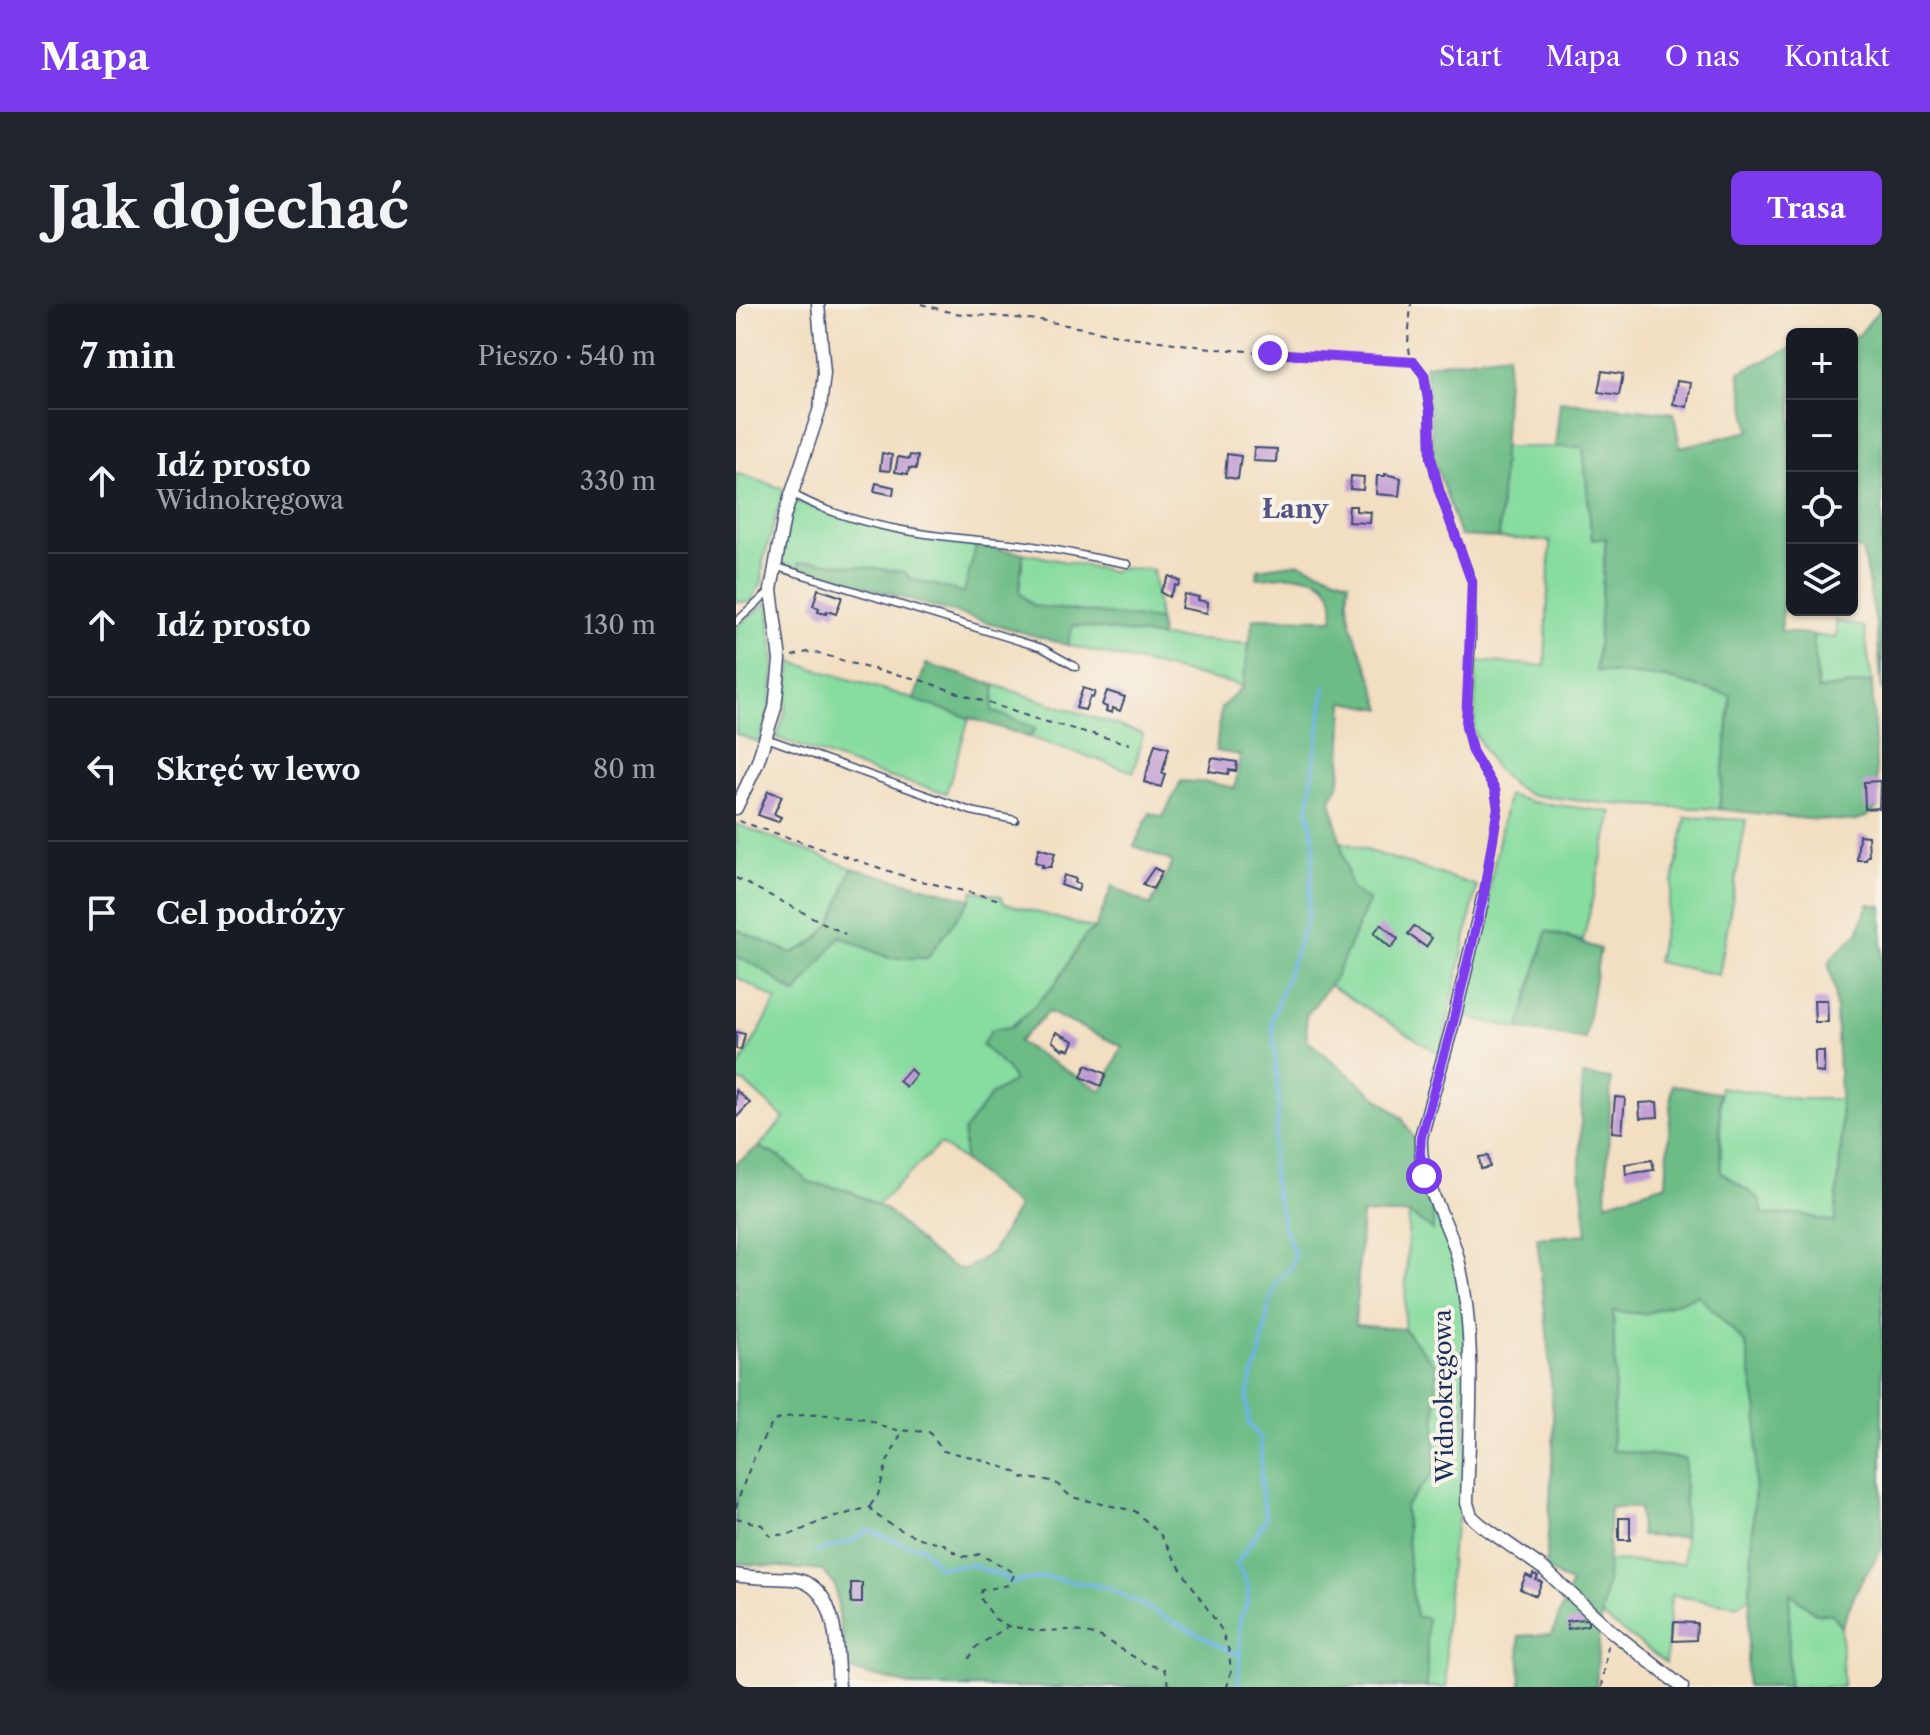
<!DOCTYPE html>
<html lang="pl">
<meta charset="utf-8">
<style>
:root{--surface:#171b24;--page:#20242c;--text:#f1f3f6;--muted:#9ea1a6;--line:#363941;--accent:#7c3aed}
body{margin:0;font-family:"Libre Caslon Text",serif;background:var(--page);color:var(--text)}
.controls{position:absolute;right:24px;top:24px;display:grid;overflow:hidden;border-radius:12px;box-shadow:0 2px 6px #0004}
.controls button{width:72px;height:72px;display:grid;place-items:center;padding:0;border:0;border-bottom:2px solid var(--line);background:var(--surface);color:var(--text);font:40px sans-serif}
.stop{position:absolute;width:24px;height:24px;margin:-18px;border:6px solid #7c3aed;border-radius:50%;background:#fff}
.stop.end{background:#7c3aed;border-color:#fff;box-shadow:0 2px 8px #0008}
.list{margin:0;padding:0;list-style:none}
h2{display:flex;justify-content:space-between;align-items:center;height:104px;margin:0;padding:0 32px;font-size:34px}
h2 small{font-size:26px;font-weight:400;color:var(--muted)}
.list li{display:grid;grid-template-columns:52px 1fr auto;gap:24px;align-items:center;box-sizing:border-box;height:144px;padding:0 32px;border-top:2px solid var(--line)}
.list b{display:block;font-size:30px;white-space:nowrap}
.list p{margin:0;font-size:26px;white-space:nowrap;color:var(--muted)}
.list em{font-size:26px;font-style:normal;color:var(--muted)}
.icon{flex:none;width:44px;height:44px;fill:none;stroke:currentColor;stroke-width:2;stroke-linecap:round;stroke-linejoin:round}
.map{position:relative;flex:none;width:1146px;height:1383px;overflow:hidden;border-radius:12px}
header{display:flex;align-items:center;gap:48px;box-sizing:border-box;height:112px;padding:0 40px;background:var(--accent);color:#fff}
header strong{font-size:38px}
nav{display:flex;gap:44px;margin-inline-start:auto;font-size:28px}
.intro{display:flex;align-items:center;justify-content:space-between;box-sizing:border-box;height:192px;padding:0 48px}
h1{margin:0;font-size:56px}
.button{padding:20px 36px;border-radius:12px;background:var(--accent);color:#fff;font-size:28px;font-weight:700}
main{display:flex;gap:48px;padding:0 48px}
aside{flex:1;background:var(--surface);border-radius:12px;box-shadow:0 2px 6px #0004}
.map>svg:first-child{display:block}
.green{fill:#87dc9f;stroke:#51867e;stroke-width:2}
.forest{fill:#6dbc86;stroke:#447672;stroke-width:2;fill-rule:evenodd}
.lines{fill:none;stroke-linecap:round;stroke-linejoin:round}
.stream{stroke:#6cb3e3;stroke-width:4}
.building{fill:#be98d3}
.service-casing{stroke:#3b496d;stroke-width:9}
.minor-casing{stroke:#3b496d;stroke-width:15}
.path{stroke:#3b496d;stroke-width:2;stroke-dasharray:6 6;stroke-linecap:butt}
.service{stroke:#fff;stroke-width:6}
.minor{stroke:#fff;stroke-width:12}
.route{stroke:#7c3aed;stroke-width:10}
.labels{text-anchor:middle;stroke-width:8;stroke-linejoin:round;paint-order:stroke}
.street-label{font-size:24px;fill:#1b2f5e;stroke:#f7f3e8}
.neighbourhood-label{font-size:26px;font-weight:bold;fill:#545487;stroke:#f7f3e8}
</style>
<header>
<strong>Mapa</strong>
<nav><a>Start</a><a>Mapa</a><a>O nas</a><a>Kontakt</a></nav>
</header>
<div class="intro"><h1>Jak dojechać</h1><a class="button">Trasa</a></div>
<main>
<aside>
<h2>7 min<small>Pieszo · 540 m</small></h2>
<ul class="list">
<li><svg class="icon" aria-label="ahead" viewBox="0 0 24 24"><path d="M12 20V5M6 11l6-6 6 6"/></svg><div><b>Idź prosto</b><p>Widnokręgowa</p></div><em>330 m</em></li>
<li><svg class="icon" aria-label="ahead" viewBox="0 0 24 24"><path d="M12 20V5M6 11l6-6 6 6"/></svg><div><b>Idź prosto</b></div><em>130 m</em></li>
<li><svg class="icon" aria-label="left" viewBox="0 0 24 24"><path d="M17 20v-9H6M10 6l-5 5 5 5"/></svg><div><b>Skręć w lewo</b></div><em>80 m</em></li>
<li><svg class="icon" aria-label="arrive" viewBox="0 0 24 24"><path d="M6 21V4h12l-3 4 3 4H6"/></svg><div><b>Cel podróży</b></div></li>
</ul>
</aside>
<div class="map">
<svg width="1146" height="1383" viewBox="0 0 1146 1383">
<rect width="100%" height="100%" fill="#f7f3e8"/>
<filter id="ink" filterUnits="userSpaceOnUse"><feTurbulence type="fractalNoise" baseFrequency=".0125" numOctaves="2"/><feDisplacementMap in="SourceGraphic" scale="16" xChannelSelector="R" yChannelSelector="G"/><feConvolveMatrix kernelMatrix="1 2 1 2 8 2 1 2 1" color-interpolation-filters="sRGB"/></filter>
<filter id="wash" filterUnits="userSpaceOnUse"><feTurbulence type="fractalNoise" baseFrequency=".006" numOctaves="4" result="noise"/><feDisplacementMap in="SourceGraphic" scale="32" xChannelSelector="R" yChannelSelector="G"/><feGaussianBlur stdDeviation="1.8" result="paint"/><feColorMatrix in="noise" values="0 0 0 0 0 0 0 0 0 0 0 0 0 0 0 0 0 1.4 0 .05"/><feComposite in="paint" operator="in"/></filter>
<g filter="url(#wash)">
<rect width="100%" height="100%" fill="#f2dec1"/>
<g class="green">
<polygon points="767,143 847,143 856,236 870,233 860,367 930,374 995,391 983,505 876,500 794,491 777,481 758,463 738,427 741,357 809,362 814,237 763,234"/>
<polygon points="0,169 48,185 27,258 26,278 15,298 0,298"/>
<polygon points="58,197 143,223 240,242 229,289 175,275 168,268 77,257 63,259 63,264 43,259"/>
<polygon points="287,249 379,268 384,264 417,266 423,316 298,303 283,289"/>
<path d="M31,298C40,353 42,385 23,438L0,430V323Z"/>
<polygon points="1100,317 1128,323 1136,378 1082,386 1077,331 1100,334"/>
<polygon points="337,321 425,333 514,340 507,382 331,341"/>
<polygon points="56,358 234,412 210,489 149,472 41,434 49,409"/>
<polygon points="259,381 407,430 398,468 293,433 299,425 255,407"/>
<polygon points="772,491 796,498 876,508 847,637 811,627 783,725 723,711 748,611"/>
<polygon points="950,513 1010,516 983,671 921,658"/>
<path d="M0,520L116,564C100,604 99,635 55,649L0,625Z"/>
<polygon points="603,537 741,582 704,750 593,681 633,597 615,585"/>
<path d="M237,586L265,592L268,599L359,625C339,639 334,664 319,681C298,705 274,725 246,741L271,765L278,777L256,790L228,827V857L204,840L141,901L114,887L73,878L44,853L23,843L48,814L9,779L0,777V768L41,696L0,673V652L23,663L59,690L104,632L153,654L235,595Z"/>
<polygon points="984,783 1063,795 1105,795 1106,829 1099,919 1064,910 1028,911 1022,894 985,868"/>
<polygon points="696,897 716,945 731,1027 730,1183 715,1246 709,1333 711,1383 691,1383 691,1314 680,1313 674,1273 669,1202 699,1167 700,1062 668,1025 673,910"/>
<polygon points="962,991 1010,1040 1022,1108 1014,1293 1000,1302 935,1291 930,1359 865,1311 872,1257 948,1259 949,1155 876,1146 879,1072 877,1007 909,1010"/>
<polygon points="1054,1288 1079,1309 1096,1310 1105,1323 1107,1383 1052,1383"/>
</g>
<g class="forest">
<polygon points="1146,2 1146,388 1141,325 1126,245 1116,243 1116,32 1123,31"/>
<polygon points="1056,44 1056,233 1053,233 1045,327 1077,331 1082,386 1136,378 1142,503 1132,512 1118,517 1071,515 983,505 995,392 930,374 860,367 870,234 856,236 847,143 819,143 824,97 938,109 944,143 1014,127 1003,68"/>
<polygon points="772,50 763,234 724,232 698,155 689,61"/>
<polygon points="240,242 287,249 283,289 298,302 423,316 425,333 337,321 331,341 63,264 63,259 77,257 168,268 175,275 228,289"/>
<path d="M564,259L613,278C608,307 618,331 629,357C636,372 640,389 646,405L608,398L604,477L595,496L615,584L633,597L599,674L570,712L571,736L666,814L683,844L696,897L697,926L673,910H626L619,1021L668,1025L700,1062L699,1167L669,1202L674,1273L680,1313L691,1314V1383H182L110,1365L99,1281L87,1267L0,1259V859L23,843L44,853L73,878L114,887L152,907L192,946L220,964L230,965L256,948L282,903L228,857V827L256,790L278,777L271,765L246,741L256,725L277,723L319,681L349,632L359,625L376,582L414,602L437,558L398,542L414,509L427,513L445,477L476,479L499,484L504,451L480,447L485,404L507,382L517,314L597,315C603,261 560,272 521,274L522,265ZM312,708L386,742L366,787L282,738Z"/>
<polygon points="190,360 259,381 256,407 300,424 293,433 178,396"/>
<path d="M116,564L235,595L191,654H153L104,632L60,690L23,663L0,652V625L55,649C98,635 101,603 116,564Z"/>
<polygon points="1132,600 1146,602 1146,1245 1123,1281 1105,1323 1096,1310 1080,1309 1054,1289 1052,1383 1010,1383 1022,1108 1010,1040 962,991 909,1010 877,1007 879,1072 876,1146 949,1155 948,1233 905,1232 903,1204 874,1204 871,1279 864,1320 860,1383 785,1383 783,1332 816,1330 835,1280 810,1265 818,1126 812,1037 801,934 851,930 844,867 846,771 875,775 870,899 930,880 936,781 983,789 985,868 1022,894 1028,911 1064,910 1099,919 1106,829 1099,688 1093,661 1096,653 1122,629"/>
<polygon points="811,627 864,645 849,735 783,725"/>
</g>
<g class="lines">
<g class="stream">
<polyline points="80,1248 118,1236 132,1226 167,1240 186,1243 203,1263 234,1261 264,1271 274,1278 311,1273 373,1284 504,1352 502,1383"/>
<polyline points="504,1352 504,1316 512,1296 512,1282 501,1259 530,1215 525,1182 525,1135 513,1121 511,1093 517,1070 523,1056 534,996 542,976 555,964 559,950 548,923 537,877 536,853 543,803 536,715 571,616 578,539 572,505 589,382"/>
</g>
</g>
<g id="blocks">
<g class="building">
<polygon points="866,67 887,70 883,91 862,88"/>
<polygon points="941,77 955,79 951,103 937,100"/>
<polygon points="518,144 541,145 540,158 517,157"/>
<polygon points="146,149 156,151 154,167 144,166"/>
<polygon points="491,150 505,152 502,175 489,173"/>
<polygon points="174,151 182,152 180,165 173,164 172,170 159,168 162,153 173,155"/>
<polygon points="649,170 665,174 663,192 640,190 641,172 649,172"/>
<polygon points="615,172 628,173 627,186 614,185"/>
<polygon points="140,179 158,183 157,191 138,187"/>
<polygon points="613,202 620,202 620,207 635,208 634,219 612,218"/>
<polygon points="433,272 444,277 442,282 439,281 433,293 424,288"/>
<polygon points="82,285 106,293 100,310 91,307 90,310 82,308 83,304 77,302"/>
<polygon points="448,290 463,293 462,296 472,298 471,309 445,304"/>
<polygon points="347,384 359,388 357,394 354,393 349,406 340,404"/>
<polygon points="371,387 389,393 384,407 377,404 376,409 370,407 371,403 366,401"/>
<polygon points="419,440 433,444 426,469 429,470 425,483 408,478"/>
<polygon points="476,454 501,458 500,467 493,466 492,470 473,467"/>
<polygon points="1144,477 1143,504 1129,505 1128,478"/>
<polygon points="32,487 46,492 38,510 45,513 42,518 22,511"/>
<polygon points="1123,531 1132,532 1133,552 1131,552 1130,556 1121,556"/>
<polygon points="303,544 319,549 315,563 306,563 307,561 299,558"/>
<polygon points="418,564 426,568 417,585 407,580"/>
<polygon points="328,571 340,575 339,579 344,580 342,587 325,581"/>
<polygon points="645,620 662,635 655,644 638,629"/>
<polygon points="678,622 696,634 690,643 672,630"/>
<polygon points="1078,696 1091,696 1092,718 1079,718"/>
<polygon points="0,728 9,730 5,746 0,745"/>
<polygon points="320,728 338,737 334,746 328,744 327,746 316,737"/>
<polygon points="1079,747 1088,747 1088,769 1079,768"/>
<polygon points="350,761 370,770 365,782 345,773"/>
<polygon points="174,765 180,771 170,783 163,777"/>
<polygon points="0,786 14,799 0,814"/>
<polygon points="879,793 889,794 886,829 876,828"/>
<polygon points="921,798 922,813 904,814 903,799"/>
<polygon points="752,852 754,863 745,865 743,853"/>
<polygon points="916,856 918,866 890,870 889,860"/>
<rect x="883" y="1214" width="11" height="22"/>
<polygon points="797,1270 802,1272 800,1276 806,1278 800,1292 784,1285 790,1271 796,1274"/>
<rect x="115" y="1279" width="11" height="20"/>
<polygon points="848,1315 852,1316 852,1321 832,1325 831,1317"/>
<polygon points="938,1318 961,1319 960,1336 937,1337"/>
</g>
</g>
</g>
<g filter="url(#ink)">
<use href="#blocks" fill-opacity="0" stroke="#3b496d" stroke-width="2"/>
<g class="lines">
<defs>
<g id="service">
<polyline points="678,58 688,71 694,107 695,154 703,186 736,278 736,334 730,422 736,447 759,486 762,504 747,594"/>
<path d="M57,190C115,223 199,233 265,238C307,241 350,253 392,260"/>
<polyline points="38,262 306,344 340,363"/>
<polyline points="0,318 35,286"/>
<polyline points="30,434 235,507 279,516"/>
</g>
<g id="minor">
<polyline points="0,504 21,460 39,404 44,356 35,286 48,213 84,104 88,69 82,0"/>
<path d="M747,594L717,719L685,833C682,879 712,912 722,955C741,1034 733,1117 731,1199L735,1212L745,1221L808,1265L874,1326L946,1383"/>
<path d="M0,1271C19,1275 38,1273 57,1275C104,1281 100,1347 103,1383"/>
</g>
</defs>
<use href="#service" class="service-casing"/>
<use href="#minor" class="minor-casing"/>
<g class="path">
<polyline points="185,0 217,9 304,16 387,32 482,45 668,58"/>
<polyline points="674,50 672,39 675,0"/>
<polyline points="56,352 72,348 86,350 128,363 181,375 300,415 394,440"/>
<polyline points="3,517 177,575 265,596"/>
<polyline points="0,574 109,630"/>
<polyline points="134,1202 142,1191 151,1158 166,1128"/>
<path d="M0,1204C5,1184 24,1135 37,1119C48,1106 116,1111 133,1116C139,1118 144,1122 150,1124C164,1127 179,1127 193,1128L207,1147L241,1154L278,1167L287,1174L318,1177L335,1193L399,1207L424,1230L446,1267L485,1325L493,1347L495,1368L491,1383"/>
<path d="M0,1214L26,1221L34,1232L59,1229L85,1217L134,1203C139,1217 192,1240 208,1240C219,1250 229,1256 243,1250L279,1269L273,1281L246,1286L243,1292L259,1315L272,1322L304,1327L335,1326L363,1332L408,1359L428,1365L433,1383"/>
<polyline points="233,1355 240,1343 271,1323"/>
<polyline points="866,1383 872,1341"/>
</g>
<use href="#service" class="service"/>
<use href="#minor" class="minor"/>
</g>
</g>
<g class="lines" filter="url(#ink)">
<polyline class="route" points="534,49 678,58 688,71 694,107 695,154 703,186 736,278 730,422 736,447 759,486 762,504 747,594 717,719 685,833 684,849 688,872"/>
</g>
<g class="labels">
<g class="street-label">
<text transform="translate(708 1092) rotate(-91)" y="8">Widnokręgowa</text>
</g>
<g class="neighbourhood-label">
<text x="559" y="214">Łany</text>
</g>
</g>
</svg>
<div class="controls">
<button>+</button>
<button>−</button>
<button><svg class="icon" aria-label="locate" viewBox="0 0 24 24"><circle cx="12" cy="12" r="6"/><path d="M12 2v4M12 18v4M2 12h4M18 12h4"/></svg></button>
<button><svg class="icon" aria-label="layers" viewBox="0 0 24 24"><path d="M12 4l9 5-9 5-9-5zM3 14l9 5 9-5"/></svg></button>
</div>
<div class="stop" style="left:688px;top:872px"></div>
<div class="stop end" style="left:534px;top:49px"></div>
</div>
</main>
